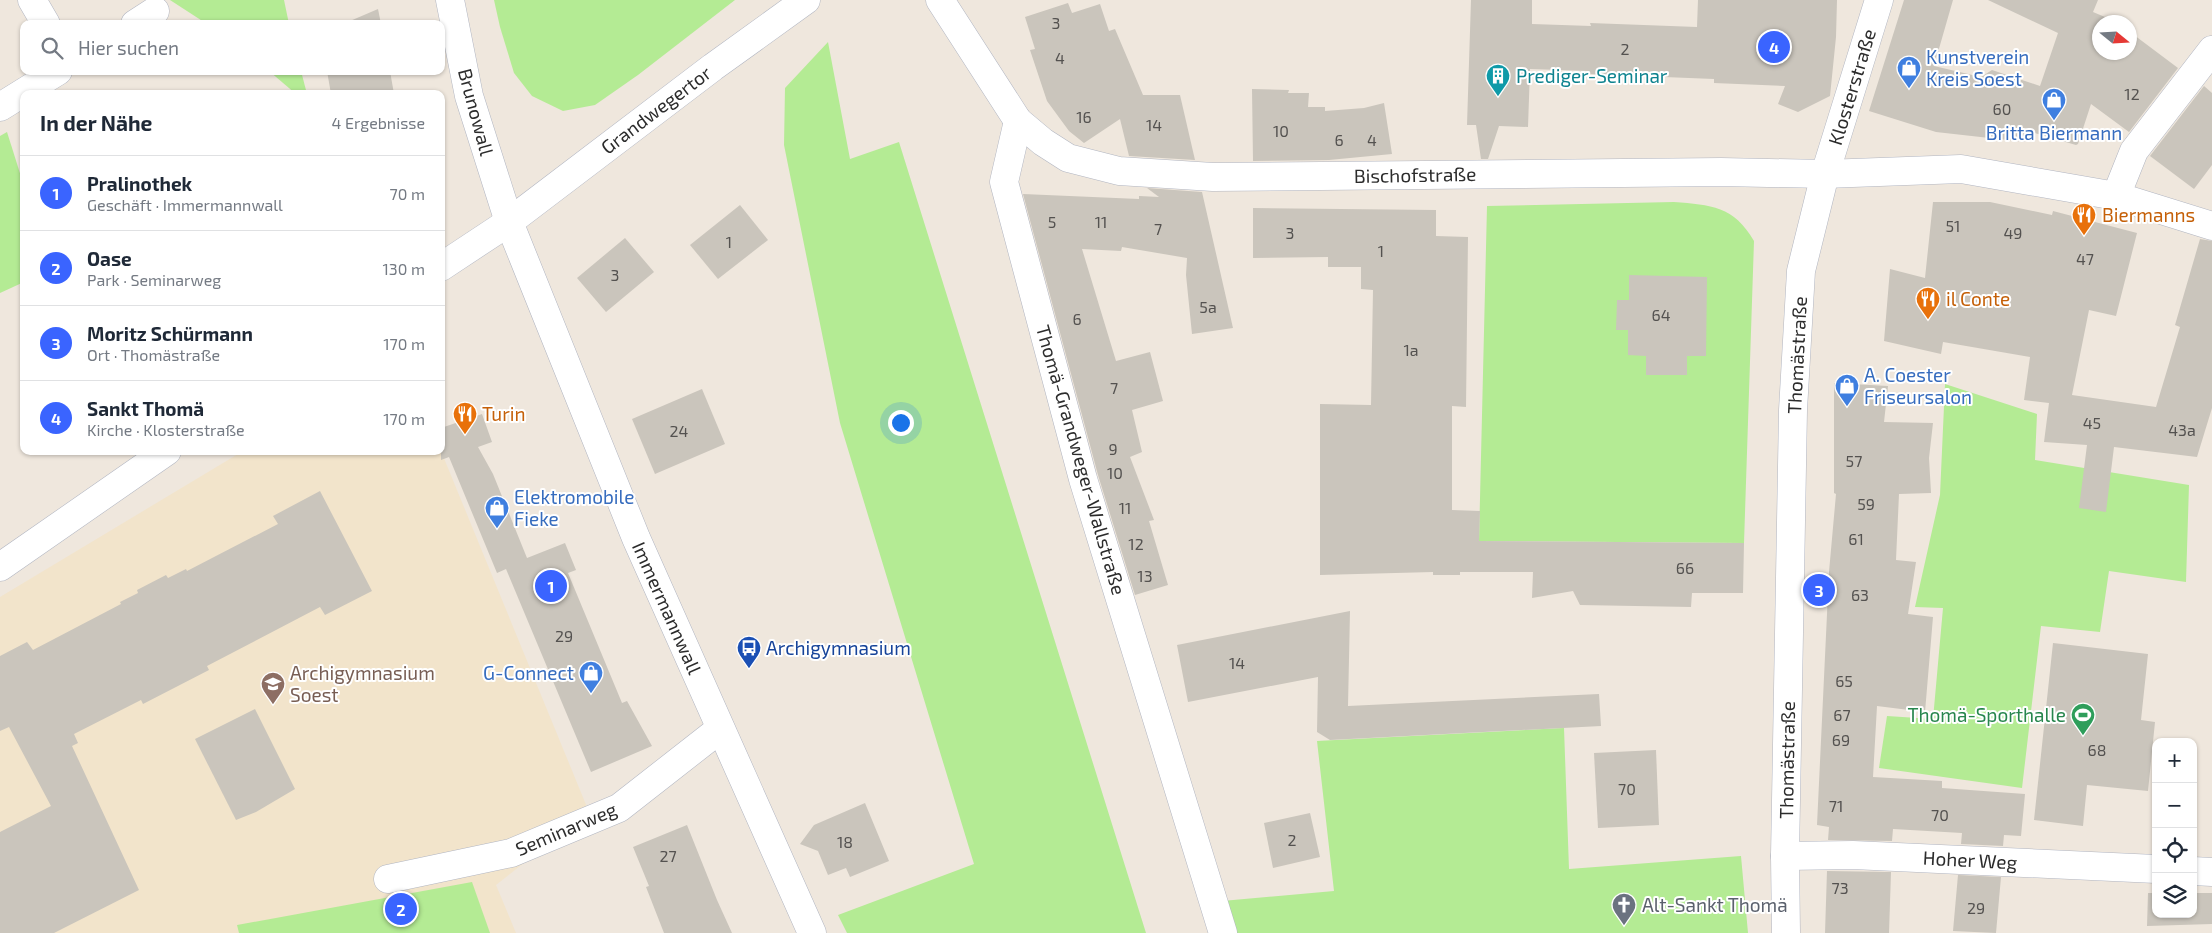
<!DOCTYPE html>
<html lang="de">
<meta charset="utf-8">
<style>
:root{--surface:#fff;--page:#f6f6f7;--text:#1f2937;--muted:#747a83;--line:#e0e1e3;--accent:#3a64ff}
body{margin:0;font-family:"Exo 2",sans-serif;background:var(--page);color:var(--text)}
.controls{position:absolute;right:15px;bottom:15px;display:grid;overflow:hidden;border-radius:10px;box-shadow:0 1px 4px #0004}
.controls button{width:45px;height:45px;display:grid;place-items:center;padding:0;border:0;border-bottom:1px solid var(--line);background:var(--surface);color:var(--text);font:25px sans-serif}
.compass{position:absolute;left:2092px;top:15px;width:45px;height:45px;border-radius:50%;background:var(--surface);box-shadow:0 1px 4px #0004;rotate:108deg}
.you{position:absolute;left:900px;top:422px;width:18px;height:18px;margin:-12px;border:4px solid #fff;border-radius:50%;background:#1a73e8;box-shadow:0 0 0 8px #1a73e833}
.badge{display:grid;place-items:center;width:32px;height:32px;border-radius:50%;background:var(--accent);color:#fff;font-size:16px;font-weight:700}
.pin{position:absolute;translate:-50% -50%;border:2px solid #fff;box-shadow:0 1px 5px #0006}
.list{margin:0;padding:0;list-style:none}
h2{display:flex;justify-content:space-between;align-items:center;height:65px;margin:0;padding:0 20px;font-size:21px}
h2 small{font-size:16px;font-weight:400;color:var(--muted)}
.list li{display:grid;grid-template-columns:32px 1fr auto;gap:15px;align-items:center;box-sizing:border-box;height:75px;padding:0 20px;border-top:1px solid var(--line)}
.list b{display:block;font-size:19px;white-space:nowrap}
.list p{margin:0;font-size:16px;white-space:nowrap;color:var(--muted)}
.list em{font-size:16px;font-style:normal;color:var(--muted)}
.icon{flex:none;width:28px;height:28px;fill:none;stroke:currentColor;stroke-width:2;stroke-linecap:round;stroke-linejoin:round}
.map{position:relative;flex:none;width:2212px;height:933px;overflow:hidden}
.search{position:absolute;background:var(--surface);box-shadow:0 1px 4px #0004;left:20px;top:20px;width:425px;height:55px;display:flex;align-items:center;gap:12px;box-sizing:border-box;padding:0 18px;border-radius:10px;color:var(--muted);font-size:19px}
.panel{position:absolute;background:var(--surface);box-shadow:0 1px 4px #0004;left:20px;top:90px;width:425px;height:365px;border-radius:10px}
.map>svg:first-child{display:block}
.education{fill:#f2e4cb}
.green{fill:#b4eb94}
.building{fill:#cac5bc}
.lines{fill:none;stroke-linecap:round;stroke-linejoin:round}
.minor-casing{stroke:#b1b5c1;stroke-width:29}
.tertiary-casing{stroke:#b1b5c1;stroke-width:29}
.minor{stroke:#fff;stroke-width:28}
.tertiary{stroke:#fff;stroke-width:28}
.labels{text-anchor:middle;stroke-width:4;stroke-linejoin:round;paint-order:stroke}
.number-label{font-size:16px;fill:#545250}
.shop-label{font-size:19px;fill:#366cbe;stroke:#fff;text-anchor:start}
.culture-label{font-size:19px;fill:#0d838f;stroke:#fff;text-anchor:start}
.street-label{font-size:19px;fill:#2c2c2c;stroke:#fff}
.food-label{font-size:19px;fill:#c56008;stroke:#fff;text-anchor:start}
.transit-label{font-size:19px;fill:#164399;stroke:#fff;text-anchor:start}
.education-label{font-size:19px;fill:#785e54;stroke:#fff;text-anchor:start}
.leisure-label{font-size:19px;fill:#27864d;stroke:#fff;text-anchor:end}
.worship-label{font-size:19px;fill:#5b616d;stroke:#fff;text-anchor:start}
</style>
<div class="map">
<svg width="2212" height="933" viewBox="0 0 2212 933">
<rect width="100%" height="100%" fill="#efe7dd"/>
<polygon class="education" points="243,451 441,451 589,812 496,885 516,933 0,933 0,597"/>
<g class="green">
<polygon points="170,0 284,0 289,24 207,24"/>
<polygon points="494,0 735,0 638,75 595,105 563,111 532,96 514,73 500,27"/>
<polygon points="828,42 850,159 899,142 1146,933 847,933 838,915 974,864 840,423 784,145 785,88"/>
<polygon points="269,71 301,71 307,94 296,94"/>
<polygon points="7,132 24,186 24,282 0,293 0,136"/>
<path d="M1674,202C1711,205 1734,206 1754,241L1744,543L1479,541L1487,206Z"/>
<polygon points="1945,384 2037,414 2035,460 2189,485 2186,582 2109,571 2100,632 2041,626 2022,788 1879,768 1887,716 1933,719 1943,608 1915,607 1940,495"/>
<polygon points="1564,728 1569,869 1741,856 1748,933 1233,933 1222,901 1334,891 1317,741"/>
<polygon points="472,882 490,933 239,933 237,925"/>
</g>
<g class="building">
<polygon points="1471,0 1532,0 1532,24 1591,26 1590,23 1697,27 1698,0 1837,0 1836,37 1830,96 1798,112 1778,104 1785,86 1714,83 1714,79 1589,74 1589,71 1530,69 1528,127 1499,126 1488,159 1481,159 1476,125 1467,125"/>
<polygon points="1904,0 1953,0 1934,66 1981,77 1992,70 2040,86 2058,33 1988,0 2098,0 2093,12 2117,22 2100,22 2100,52 2130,52 2130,32 2178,68 2129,132 2091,104 2078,144 2076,145 2028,131 2025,142 1936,132 1869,111"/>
<polygon points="1068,3 1072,13 1100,4 1109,31 1115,29 1143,95 1180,95 1195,160 1129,156 1120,119 1084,143 1069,131 1047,101 1030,50 1035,49 1025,17"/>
<polygon points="378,9 381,24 343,24"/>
<polygon points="327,71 390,71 394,94 331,94"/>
<polygon points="2204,86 2212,93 2212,165 2194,189 2150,156"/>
<polygon points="1252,89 1289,90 1288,93 1309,93 1308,107 1325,107 1325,111 1364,108 1384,103 1392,154 1329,160 1253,161"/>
<polygon points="1147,188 1202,192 1233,328 1192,334 1186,275 1187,258 1122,247 1121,251 1082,249 1116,361 1150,352 1163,401 1132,410 1142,452 1130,457 1154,520 1149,521 1168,585 1135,595 1098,475 1023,194 1139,199 1139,196 1159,197"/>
<polygon points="1933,202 1990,202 2052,215 2053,211 2137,233 2116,316 2089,310 2072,395 2156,407 2180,327 2175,325 2200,239 2212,241 2212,408 2197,457 2114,447 2106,512 2079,508 2087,445 2044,442 2049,403 2024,400 2030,357 1943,342 1941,354 1884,341 1890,269 1925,278"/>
<polygon points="740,205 768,240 718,279 690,245"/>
<polygon points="1253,208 1436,210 1436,236 1468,237 1466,407 1452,406 1452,510 1480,511 1479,541 1744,543 1743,593 1692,593 1691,607 1580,605 1573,591 1532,598 1533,572 1460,572 1460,575 1433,575 1433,572 1320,575 1320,404 1371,405 1373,290 1361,289 1361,267 1328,267 1328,257 1253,258"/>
<polygon points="625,238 654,272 606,312 577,278"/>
<polygon points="1629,275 1707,277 1706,356 1687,356 1687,375 1646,375 1646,356 1628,355 1628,330 1616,330 1617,300 1629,300"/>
<polygon points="1834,383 1888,386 1884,422 1933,423 1929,458 1931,493 1899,494 1896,560 1916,562 1908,614 1933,617 1925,712 1877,706 1873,777 1942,781 1942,788 2025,794 2021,836 2004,835 2003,846 1961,844 1962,833 1893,829 1892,841 1828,840 1829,827 1817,825 1829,572 1836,494 1834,493"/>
<polygon points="702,389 725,444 655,474 632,419"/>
<polygon points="482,414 492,442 478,447 493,474 527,558 565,543 576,570 568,573 622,703 627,701 652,746 591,772 506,569 497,573 449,457 441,460 441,428"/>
<polygon points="320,491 372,591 325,615 320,607 207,666 209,670 143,704 141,700 74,734 78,743 72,746 139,890 54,933 0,933 0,832 51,806 9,727 0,731 0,656 27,642 33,650 121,604 120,602 138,593 137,590 166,575 168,578 186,569 187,571 278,524 273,516"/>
<polygon points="1350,611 1348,706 1599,694 1601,726 1330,740 1317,732 1318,677 1188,702 1177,645"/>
<polygon points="2053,643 2148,654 2141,720 2155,722 2148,791 2087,785 2083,826 2034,820"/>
<polygon points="255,709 295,789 256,812 236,820 195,739"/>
<polygon points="1656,750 1659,825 1598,828 1594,753"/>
<polygon points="865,803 889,861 850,877 846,868 828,875 818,851 800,844 814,825"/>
<polygon points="1310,813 1320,857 1273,868 1264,823"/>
<polygon points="687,825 717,900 732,933 664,933 646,887 649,886 633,847"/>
<polygon points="1827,871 1891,872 1889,933 1825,933"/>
<polygon points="1958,875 2001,877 1996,933 1953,931"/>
<polygon points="2148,893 2156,893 2156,914 2193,914 2193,893 2212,893 2212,924 2147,926"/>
</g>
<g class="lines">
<defs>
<g id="minor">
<polyline points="32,0 46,24"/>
<polyline points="940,0 1018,121 1043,142 1068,158 1119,171 1213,177 1721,172 1825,174 1961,169 2116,196 2212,226"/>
<polyline points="135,24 155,11"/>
<polyline points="0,107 58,71"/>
<polyline points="1018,121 1004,182 1083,479 1223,933"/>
<polyline points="2116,196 2134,151 2212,50"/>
<polyline points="509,222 713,67 806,0"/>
<polyline points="1785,856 1853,855 2156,869"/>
<polyline points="2193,871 2212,872"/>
<polyline points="388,879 511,853 619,808 720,729"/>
<polyline points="1786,933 1785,856 1793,410 1801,271 1825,174 1879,0"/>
</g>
<g id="tertiary">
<polyline points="450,0 469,96 509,222 636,538 812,933"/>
<polyline points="441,267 509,222"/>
<polyline points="0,567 167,451"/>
</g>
</defs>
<use href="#minor" class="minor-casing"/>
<use href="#tertiary" class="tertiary-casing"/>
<use href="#minor" class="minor"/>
<use href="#tertiary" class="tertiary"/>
</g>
<defs>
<symbol id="shop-pin" viewBox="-11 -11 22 30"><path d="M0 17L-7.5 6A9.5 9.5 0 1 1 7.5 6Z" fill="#3f7fe0" stroke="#fff"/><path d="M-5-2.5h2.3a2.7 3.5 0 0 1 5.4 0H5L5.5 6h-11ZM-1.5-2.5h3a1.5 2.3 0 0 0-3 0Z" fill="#fff"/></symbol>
<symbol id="building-pin" viewBox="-11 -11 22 30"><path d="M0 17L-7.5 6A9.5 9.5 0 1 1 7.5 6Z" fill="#0f9aa8" stroke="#fff"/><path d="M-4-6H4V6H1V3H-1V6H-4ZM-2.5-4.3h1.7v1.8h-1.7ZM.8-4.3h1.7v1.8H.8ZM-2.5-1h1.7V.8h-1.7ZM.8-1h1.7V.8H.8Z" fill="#fff"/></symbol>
<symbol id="restaurant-pin" viewBox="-11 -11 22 30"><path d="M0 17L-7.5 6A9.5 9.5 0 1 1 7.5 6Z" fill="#e8710a" stroke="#fff"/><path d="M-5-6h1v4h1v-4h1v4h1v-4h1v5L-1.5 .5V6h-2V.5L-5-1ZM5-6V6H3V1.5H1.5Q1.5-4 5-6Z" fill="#fff"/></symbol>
<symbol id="bus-pin" viewBox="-11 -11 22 30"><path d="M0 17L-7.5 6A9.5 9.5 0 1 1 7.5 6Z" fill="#1a4fb4" stroke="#fff"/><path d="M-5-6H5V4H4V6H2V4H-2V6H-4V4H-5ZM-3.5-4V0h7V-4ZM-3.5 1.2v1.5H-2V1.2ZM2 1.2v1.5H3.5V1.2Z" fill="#fff"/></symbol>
<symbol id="school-pin" viewBox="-11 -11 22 30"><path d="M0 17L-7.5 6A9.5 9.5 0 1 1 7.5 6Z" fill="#8d6e63" stroke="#fff"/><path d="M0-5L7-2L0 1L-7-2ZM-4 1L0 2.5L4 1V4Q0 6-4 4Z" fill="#fff"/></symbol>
<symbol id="stadium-pin" viewBox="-11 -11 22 30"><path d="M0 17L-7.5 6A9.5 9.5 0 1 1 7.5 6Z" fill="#2e9e5b" stroke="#fff"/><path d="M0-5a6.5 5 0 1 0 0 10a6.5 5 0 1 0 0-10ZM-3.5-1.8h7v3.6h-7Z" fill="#fff"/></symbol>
<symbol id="church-pin" viewBox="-11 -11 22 30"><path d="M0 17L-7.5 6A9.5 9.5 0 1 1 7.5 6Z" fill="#6b7280" stroke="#fff"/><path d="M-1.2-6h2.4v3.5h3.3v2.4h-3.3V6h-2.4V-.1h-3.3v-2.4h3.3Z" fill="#fff"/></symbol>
</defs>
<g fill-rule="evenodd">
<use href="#shop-pin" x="1895" y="54" width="28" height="38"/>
<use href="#building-pin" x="1484" y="62" width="28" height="38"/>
<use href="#shop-pin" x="2040" y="86" width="28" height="38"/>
<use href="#restaurant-pin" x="2070" y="201" width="28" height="38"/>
<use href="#restaurant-pin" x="1914" y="285" width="28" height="38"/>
<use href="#shop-pin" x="1833" y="372" width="28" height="38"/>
<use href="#restaurant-pin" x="451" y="400" width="28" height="38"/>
<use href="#shop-pin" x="483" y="494" width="28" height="38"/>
<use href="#bus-pin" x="735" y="634" width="28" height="38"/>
<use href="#shop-pin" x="577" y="659" width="28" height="38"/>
<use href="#school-pin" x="259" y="670" width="28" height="38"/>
<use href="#stadium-pin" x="2069" y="701" width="28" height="38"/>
<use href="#church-pin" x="1610" y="891" width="28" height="38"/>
</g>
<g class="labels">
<g class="number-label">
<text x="1056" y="29">3</text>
<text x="1625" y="55">2</text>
<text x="1060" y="64">4</text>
<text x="2132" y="100">12</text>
<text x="2002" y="115">60</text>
<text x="1084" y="123">16</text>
<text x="1154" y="131">14</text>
<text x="1281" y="137">10</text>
<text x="1339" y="146">6</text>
<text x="1372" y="146">4</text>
<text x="1052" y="228">5</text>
<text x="1101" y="228">11</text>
<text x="1953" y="232">51</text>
<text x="1158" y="235">7</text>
<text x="1290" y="239">3</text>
<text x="2013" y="239">49</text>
<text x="729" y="248">1</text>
<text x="1381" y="257">1</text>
<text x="2085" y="265">47</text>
<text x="615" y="281">3</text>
<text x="1208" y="313">5a</text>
<text x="1661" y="321">64</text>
<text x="1077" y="325">6</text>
<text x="1411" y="356">1a</text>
<text x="1114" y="394">7</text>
<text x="2092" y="429">45</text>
<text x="2182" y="436">43a</text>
<text x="679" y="437">24</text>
<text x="1113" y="455">9</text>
<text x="1854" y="467">57</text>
<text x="1115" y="479">10</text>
<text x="1866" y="510">59</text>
<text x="1125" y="514">11</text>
<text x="1856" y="545">61</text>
<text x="1136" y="550">12</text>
<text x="1685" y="574">66</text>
<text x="1145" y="582">13</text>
<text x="1860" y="601">63</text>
<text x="564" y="642">29</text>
<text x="1237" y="669">14</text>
<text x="1844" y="687">65</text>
<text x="1842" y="721">67</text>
<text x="1841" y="746">69</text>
<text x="2097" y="756">68</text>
<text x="1627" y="795">70</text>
<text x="1836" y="812">71</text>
<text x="1940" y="821">70</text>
<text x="1292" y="846">2</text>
<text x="845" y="848">18</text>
<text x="668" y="862">27</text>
<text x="1840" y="894">73</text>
<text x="1976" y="914">29</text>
</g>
<g class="shop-label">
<text x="1926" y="64">Kunstverein<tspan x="1926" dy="22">Kreis Soest</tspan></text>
<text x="2054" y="140" text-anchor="middle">Britta Biermann</text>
<text x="1864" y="382">A. Coester<tspan x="1864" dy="22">Friseursalon</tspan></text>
<text x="514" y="504">Elektromobile<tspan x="514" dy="22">Fieke</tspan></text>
<text x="574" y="680" text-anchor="end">G-Connect</text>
</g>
<g class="culture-label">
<text x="1516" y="83">Prediger-Seminar</text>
</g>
<g class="street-label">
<text transform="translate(1852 87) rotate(-73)" y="7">Klosterstraße</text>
<text transform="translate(656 110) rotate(-37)" y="7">Grandwegertor</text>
<text transform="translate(476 112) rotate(75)" y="7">Brunowall</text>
<text transform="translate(1415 175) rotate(-1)" y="7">Bischofstraße</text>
<text transform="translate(1797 355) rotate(-87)" y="7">Thomästraße</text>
<text transform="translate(1081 460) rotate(74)" y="7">Thomä-Grandweger-Wallstraße</text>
<text transform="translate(667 608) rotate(66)" y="7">Immermannwall</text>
<text transform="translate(1787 760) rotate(-89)" y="7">Thomästraße</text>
<text transform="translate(566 829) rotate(-23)" y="7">Seminarweg</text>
<text transform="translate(1970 860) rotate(3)" y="7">Hoher Weg</text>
</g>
<g class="food-label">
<text x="2102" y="222">Biermanns</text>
<text x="1946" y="306">il Conte</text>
<text x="482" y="421">Turin</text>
</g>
<g class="transit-label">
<text x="766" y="655">Archigymnasium</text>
</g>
<g class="education-label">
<text x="290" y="680">Archigymnasium<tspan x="290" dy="22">Soest</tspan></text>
</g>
<g class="leisure-label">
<text x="2066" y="722">Thomä-Sporthalle</text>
</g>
<g class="worship-label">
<text x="1642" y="912">Alt-Sankt Thomä</text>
</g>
</g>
</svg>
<div class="controls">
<button>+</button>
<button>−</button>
<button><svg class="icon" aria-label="locate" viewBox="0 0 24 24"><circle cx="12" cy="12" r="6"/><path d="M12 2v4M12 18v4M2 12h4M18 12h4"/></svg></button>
<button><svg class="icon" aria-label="layers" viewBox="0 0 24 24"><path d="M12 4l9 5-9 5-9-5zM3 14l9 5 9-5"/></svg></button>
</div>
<svg class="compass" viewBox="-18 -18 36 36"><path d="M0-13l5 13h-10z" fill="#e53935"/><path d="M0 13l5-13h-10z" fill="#747a83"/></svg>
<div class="you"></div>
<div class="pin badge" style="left:551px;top:586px">1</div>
<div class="pin badge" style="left:401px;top:909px">2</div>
<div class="pin badge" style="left:1819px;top:590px">3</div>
<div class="pin badge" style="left:1774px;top:47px">4</div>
<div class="search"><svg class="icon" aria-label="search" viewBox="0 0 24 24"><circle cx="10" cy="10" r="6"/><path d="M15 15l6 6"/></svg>Hier suchen</div>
<section class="panel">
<h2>In der Nähe<small>4 Ergebnisse</small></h2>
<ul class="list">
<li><span class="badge">1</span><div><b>Pralinothek</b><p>Geschäft · Immermannwall</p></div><em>70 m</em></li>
<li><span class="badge">2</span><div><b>Oase</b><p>Park · Seminarweg</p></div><em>130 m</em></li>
<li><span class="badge">3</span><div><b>Moritz Schürmann</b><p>Ort · Thomästraße</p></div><em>170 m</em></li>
<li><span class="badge">4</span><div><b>Sankt Thomä</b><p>Kirche · Klosterstraße</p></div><em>170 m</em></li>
</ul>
</section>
</div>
